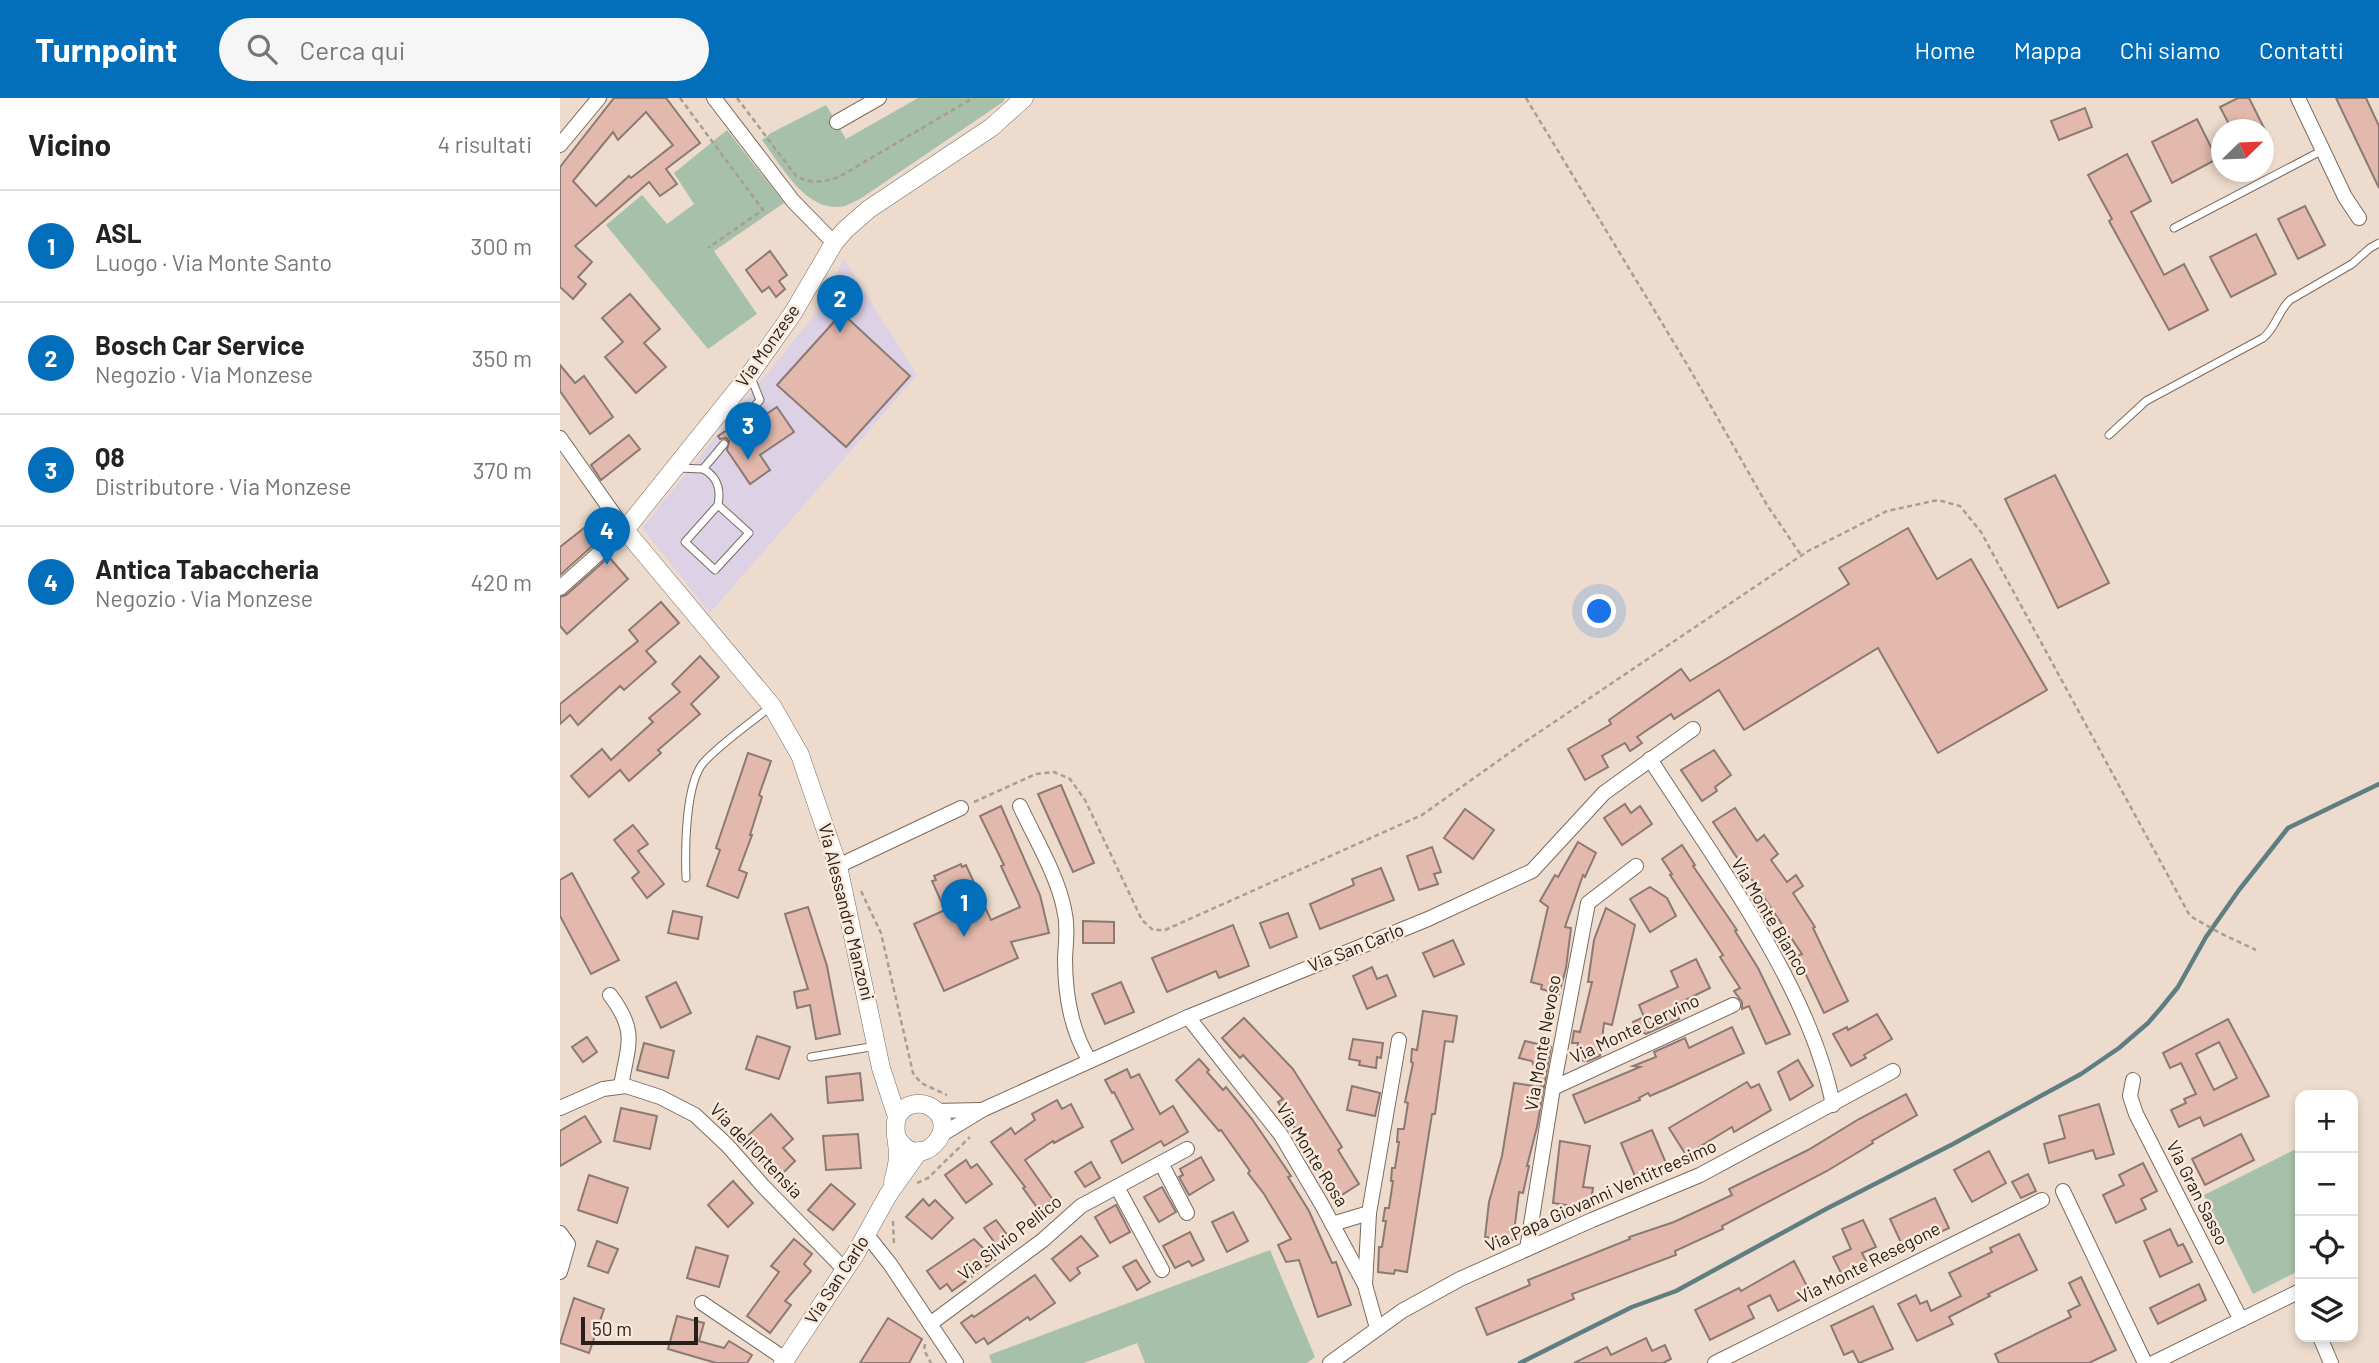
<!DOCTYPE html>
<html lang="it">
<meta charset="utf-8">
<style>
:root{--surface:#fff;--page:#f6f6f6;--text:#222;--muted:#767676;--line:#e0e0e0;--accent:#036eba}
body{margin:0;font-family:Barlow,sans-serif;background:var(--page);color:var(--text)}
.controls{position:absolute;right:21px;bottom:21px;display:grid;overflow:hidden;border-radius:14px;box-shadow:0 4px 10px #0003}
.controls button{width:63px;height:63px;display:grid;place-items:center;padding:0;border:0;border-bottom:2px solid var(--line);background:var(--surface);color:var(--text);font:35px sans-serif}
.compass{position:absolute;left:1651px;top:21px;width:63px;height:63px;border-radius:50%;background:var(--surface);box-shadow:0 4px 10px #0003;rotate:67deg}
.scale{position:absolute;left:21px;bottom:18px;width:117px;box-sizing:border-box;padding-left:7px;border:4px solid #26201a;border-top:0;font-size:19px;line-height:24px;white-space:nowrap;color:#26201a;-webkit-text-stroke:5px #fae9db;paint-order:stroke}
.you{position:absolute;left:1040px;top:514px;width:24px;height:24px;margin:-18px;border:5px solid #fff;border-radius:50%;background:#1a73e8;box-shadow:0 0 0 10px #1a73e833}
.badge{display:grid;place-items:center;width:46px;height:46px;border-radius:50%;background:var(--accent);color:#fff;font-size:23px;font-weight:700}
.pin{position:absolute;translate:-50% -58px;filter:drop-shadow(0 2px 4px #0008)}
.pin::after{content:'';position:absolute;top:37px;width:24px;height:21px;background:inherit;clip-path:polygon(0 0,100% 0,50% 100%)}
.list{margin:0;padding:0;list-style:none}
h2{display:flex;justify-content:space-between;align-items:center;height:91px;margin:0;padding:0 28px;font-size:30px}
h2 small{font-size:23px;font-weight:400;color:var(--muted)}
.list li{display:grid;grid-template-columns:46px 1fr auto;gap:21px;align-items:center;box-sizing:border-box;height:112px;padding:0 28px;border-top:2px solid var(--line)}
.list b{display:block;font-size:26px;white-space:nowrap}
.list p{margin:0;font-size:23px;white-space:nowrap;color:var(--muted)}
.list em{font-size:23px;font-style:normal;color:var(--muted)}
.icon{flex:none;width:38px;height:38px;fill:none;stroke:currentColor;stroke-width:2;stroke-linecap:round;stroke-linejoin:round}
.map{position:relative;flex:none;width:1819px;height:1265px;overflow:hidden}
header{display:flex;align-items:center;gap:42px;box-sizing:border-box;height:98px;padding:0 35px;background:var(--accent);color:#fff}
header strong{font-size:33px}
nav{display:flex;gap:38px;margin-inline-start:auto;font-size:24px}
.search{width:490px;height:63px;background:var(--page);display:flex;align-items:center;gap:18px;box-sizing:border-box;padding:0 24px;border-radius:38px;color:var(--muted);font-size:26px}
main{display:flex}
aside{flex:1;background:var(--surface)}
.map>svg:first-child{display:block}
.commercial{fill:#dcd1e5}
.green{fill:#a6c0aa}
.lines{fill:none;stroke-linecap:round;stroke-linejoin:round}
.stream{stroke:#5f7e82;stroke-width:4.5}
.building{fill:#e3b9ad;stroke:#8c7973;stroke-width:2;fill-rule:evenodd}
.service-casing{stroke:#7a6c5f;stroke-width:9}
.minor-casing{stroke:#7a6c5f;stroke-width:16}
.tertiary-casing{stroke:#7a6c5f;stroke-width:19}
.path{stroke:#a99c90;stroke-width:2.5;stroke-dasharray:5 3.5;stroke-linecap:butt}
.service{stroke:#fff;stroke-width:7}
.minor{stroke:#fff;stroke-width:14}
.tertiary{stroke:#fff;stroke-width:18}
.labels{text-anchor:middle;stroke-width:5;stroke-linejoin:round;paint-order:stroke}
.street-label{font-size:18px;fill:#26201a;stroke:#fae9db}
</style>
<header>
<strong>Turnpoint</strong>
<div class="search"><svg class="icon" aria-label="search" viewBox="0 0 24 24"><circle cx="10" cy="10" r="6"/><path d="M15 15l6 6"/></svg>Cerca qui</div>
<nav><a>Home</a><a>Mappa</a><a>Chi siamo</a><a>Contatti</a></nav>
</header>
<main>
<aside>
<h2>Vicino<small>4 risultati</small></h2>
<ul class="list">
<li><span class="badge">1</span><div><b>ASL</b><p>Luogo · Via Monte Santo</p></div><em>300 m</em></li>
<li><span class="badge">2</span><div><b>Bosch Car Service</b><p>Negozio · Via Monzese</p></div><em>350 m</em></li>
<li><span class="badge">3</span><div><b>Q8</b><p>Distributore · Via Monzese</p></div><em>370 m</em></li>
<li><span class="badge">4</span><div><b>Antica Tabaccheria</b><p>Negozio · Via Monzese</p></div><em>420 m</em></li>
</ul>
</aside>
<div class="map">
<svg width="1819" height="1265" viewBox="0 0 1819 1265">
<rect width="100%" height="100%" fill="#eddcce"/>
<polygon class="commercial" points="284,161 357,277 150,515 82,430 256,215"/>
<g class="green">
<path d="M358,0H445L443,4L300,101C295,103 290,106 285,108C247,117 221,67 202,42L211,35L266,7L286,41Z"/>
<polygon points="167,32 224,105 154,153 197,216 148,251 46,127 82,97 107,126 134,106 114,75"/>
<polygon points="1740,1049 1740,1172 1693,1196 1644,1097"/>
<polygon points="710,1152 755,1259 747,1265 585,1265 577,1245 524,1265 432,1265 429,1257"/>
</g>
<g class="lines">
<polyline class="stream" points="960,1265 1072,1209 1116,1193 1266,1111 1393,1046 1521,976 1559,950 1588,925 1601,910 1618,889 1646,839 1679,792 1728,730 1819,686"/>
</g>
<g class="building">
<path d="M54,0H106L140,45L106,71L117,86L100,98L89,84L15,148L32,164L18,179L26,186L13,201L0,189V69ZM86,14L113,47L71,80L69,78L36,108L13,83L53,34L58,42Z"/>
<polygon points="1678,0 1689,0 1705,32 1672,32 1660,9"/>
<polygon points="1776,0 1806,0 1819,28 1819,90"/>
<polygon points="1525,10 1532,29 1499,42 1491,23"/>
<polygon points="1637,21 1657,61 1612,85 1592,44"/>
<polygon points="1567,56 1591,103 1571,114 1590,150 1604,177 1624,166 1648,212 1609,232 1549,123 1552,121 1528,77"/>
<polygon points="1745,108 1765,147 1738,161 1718,121"/>
<polygon points="1696,136 1716,176 1671,199 1650,159"/>
<polygon points="210,153 227,177 219,183 225,191 216,199 209,189 202,194 186,172"/>
<polygon points="70,196 100,231 84,245 106,269 76,295 45,259 63,244 42,220"/>
<polygon points="282,215 350,278 286,349 217,287"/>
<polygon points="0,267 15,285 24,278 53,319 30,336 0,293"/>
<polygon points="217,309 234,334 200,357 210,372 190,386 167,352 169,343 166,340 160,341 158,338 173,328 177,333 183,332"/>
<polygon points="69,337 80,351 41,382 31,367"/>
<polygon points="1495,377 1549,485 1498,510 1445,401"/>
<polygon points="38,419 49,433 0,477 0,449"/>
<polygon points="1348,430 1377,481 1411,461 1487,592 1378,655 1318,550 1184,632 1159,592 1114,621 1111,616 1077,639 1082,645 1070,653 1065,645 1042,658 1048,669 1025,682 1008,651 1051,626 1049,622 1121,571 1130,583 1289,486 1279,470"/>
<polygon points="49,459 68,481 7,536 0,528 0,499 6,497"/>
<polygon points="101,504 119,525 86,553 96,564 64,592 60,588 18,627 10,617 0,626 0,606 78,543 69,532"/>
<polygon points="140,558 159,579 131,606 140,616 98,652 101,655 69,683 60,672 29,699 11,678 42,651 51,662 93,624 89,620 120,594 112,586"/>
<polygon points="1154,652 1171,677 1155,689 1157,693 1142,703 1121,672"/>
<polygon points="188,655 211,663 199,697 202,699 190,737 192,737 179,772 187,775 178,800 147,788 160,752 156,750"/>
<polygon points="501,687 534,765 513,774 478,696"/>
<polygon points="1065,706 1071,715 1080,708 1092,726 1062,747 1044,720"/>
<polygon points="441,708 480,797 489,835 451,844 458,860 384,893 354,826 385,812 372,783 376,782 374,778 401,766 402,769 406,767 431,822 460,809 441,768 444,767 420,718"/>
<polygon points="1175,710 1197,743 1204,737 1218,756 1211,762 1227,784 1236,777 1243,788 1233,795 1255,829 1253,830 1288,903 1264,915 1237,858 1242,856 1153,724"/>
<polygon points="905,711 934,732 913,761 884,740"/>
<polygon points="73,727 88,746 78,753 104,786 87,800 72,780 79,774 54,742"/>
<polygon points="1018,744 1036,755 1025,779 1023,777 1005,829 1011,830 1006,870 999,896 981,891 982,887 971,884 988,809 980,803 995,777 998,779"/>
<polygon points="1122,747 1135,767 1133,768 1177,832 1175,833 1198,870 1230,936 1206,946 1189,908 1182,911 1182,904 1174,893 1180,890 1160,859 1163,857 1110,777 1112,776 1102,761"/>
<polygon points="872,749 881,774 874,776 878,786 859,792 847,758"/>
<polygon points="821,770 834,802 760,831 750,806 794,787 792,781"/>
<polygon points="12,775 59,862 31,876 0,818 0,782"/>
<polygon points="1090,789 1107,800 1116,818 1090,834 1070,801"/>
<polygon points="248,809 267,868 280,936 256,941 250,907 237,910 234,894 248,891 225,816"/>
<polygon points="1046,810 1075,827 1052,927 1044,925 1040,958 1028,963 1016,962 1018,945 1012,945 1014,933 1020,934 1032,884 1028,884 1034,842"/>
<polygon points="113,813 142,819 138,841 108,835"/>
<polygon points="728,815 737,839 710,850 700,825"/>
<polygon points="523,823 554,824 554,845 523,845"/>
<polygon points="673,827 689,868 659,880 656,873 607,894 592,860"/>
<polygon points="893,842 904,866 874,879 863,855"/>
<polygon points="1136,861 1150,890 1113,908 1119,921 1086,936 1077,932 1073,924 1084,919 1079,907 1118,889 1111,873"/>
<polygon points="812,869 817,881 827,877 836,898 807,911 793,878"/>
<polygon points="116,884 131,915 101,930 86,899"/>
<polygon points="561,884 574,914 545,926 532,896"/>
<polygon points="863,913 897,918 893,944 885,943 875,1016 872,1016 847,1174 835,1172 834,1176 818,1174 819,1149 822,1149 826,1123 823,1123 825,1110 829,1110 833,1083 831,1083 832,1070 835,1070 839,1044 837,1044 838,1031 844,1031 848,1005 845,1004 853,965 851,964 852,951 857,952"/>
<polygon points="1317,916 1332,941 1304,957 1306,960 1291,968 1273,936 1287,929 1288,932"/>
<polygon points="684,920 733,971 782,1049 778,1052 799,1086 777,1100 763,1077 765,1076 718,1004 723,1001 683,957 680,960 662,940"/>
<path d="M1668,921L1709,998L1644,1028L1640,1019L1619,1029L1611,1012L1626,1005L1624,1001L1636,996L1621,965L1610,970L1603,955ZM1659,944L1677,980L1654,992L1636,956Z"/>
<polygon points="1172,929 1184,955 1113,988 1090,998 1088,995 1079,1000 1080,1002 1025,1025 1013,997 1080,969 1073,968 1096,959 1094,954 1125,940 1129,950"/>
<polygon points="197,938 230,949 219,981 186,971"/>
<polygon points="27,939 37,954 23,964 12,949"/>
<polygon points="793,941 823,945 821,960 817,959 816,970 799,967 800,963 789,961"/>
<polygon points="965,943 991,949 977,1029 967,1068 969,1068 963,1095 959,1094 953,1142 925,1139 929,1104 942,1058 954,985 982,989 972,963 959,960"/>
<polygon points="84,945 114,953 108,980 77,972"/>
<polygon points="639,961 649,972 647,974 663,992 666,989 692,1021 731,1078 728,1079 749,1113 772,1165 776,1164 791,1207 758,1219 739,1162 726,1164 718,1147 731,1141 704,1096 688,1075 690,1073 661,1032 659,1033 616,982"/>
<polygon points="1238,962 1253,988 1230,1002 1218,974"/>
<polygon points="567,971 571,980 579,976 600,1016 613,1008 628,1034 604,1048 601,1043 562,1065 551,1043 573,1031 554,994 552,995 545,982"/>
<polygon points="300,975 303,1002 268,1005 266,979"/>
<polygon points="1187,984 1191,990 1199,986 1211,1012 1174,1034 1172,1029 1126,1057 1109,1030"/>
<polygon points="792,988 820,995 815,1018 787,1012"/>
<polygon points="1346,996 1357,1017 1312,1043 1313,1045 1267,1073 1162,1128 1163,1131 1115,1153 1116,1157 1012,1196 1014,1201 927,1237 916,1210 970,1187 968,1182 1070,1141 1069,1139 1114,1124 1172,1097 1169,1091 1248,1052 1299,1021"/>
<polygon points="497,1002 502,1011 511,1006 523,1029 494,1045 493,1043 465,1062 493,1102 479,1112 463,1090 465,1089 431,1044 451,1030 455,1036 475,1022 472,1016"/>
<polygon points="1539,1006 1554,1056 1536,1061 1533,1052 1489,1065 1484,1046 1505,1040 1499,1018"/>
<polygon points="61,1010 97,1018 90,1051 54,1043"/>
<polygon points="211,1016 233,1041 223,1050 235,1063 218,1080 183,1042"/>
<polygon points="25,1018 41,1044 0,1068 0,1033"/>
<polygon points="1092,1032 1108,1070 1077,1083 1061,1045"/>
<polygon points="298,1036 301,1070 266,1072 263,1038"/>
<polygon points="1681,1036 1694,1062 1645,1087 1632,1061"/>
<polygon points="1000,1043 1030,1048 1023,1089 1033,1090 1030,1111 993,1105"/>
<polygon points="1429,1053 1446,1085 1412,1104 1394,1072"/>
<polygon points="641,1059 654,1082 629,1097 619,1079 623,1077 620,1071"/>
<polygon points="406,1062 411,1070 417,1066 432,1086 406,1105 385,1077"/>
<polygon points="531,1064 540,1080 525,1089 515,1074"/>
<polygon points="1583,1065 1597,1093 1581,1101 1586,1111 1556,1125 1543,1097 1564,1087 1559,1077"/>
<polygon points="1468,1076 1476,1093 1461,1100 1452,1084"/>
<polygon points="29,1077 68,1090 57,1125 18,1112"/>
<polygon points="173,1083 193,1105 168,1129 148,1107"/>
<polygon points="271,1086 295,1106 273,1132 248,1112"/>
<polygon points="602,1089 616,1114 599,1124 584,1099"/>
<polygon points="1375,1100 1389,1130 1344,1151 1330,1121"/>
<polygon points="363,1101 369,1108 375,1102 393,1120 372,1141 346,1119"/>
<polygon points="556,1107 570,1134 550,1145 535,1119"/>
<polygon points="673,1114 688,1143 667,1154 652,1124"/>
<polygon points="436,1122 452,1143 440,1152 424,1130"/>
<polygon points="1303,1122 1316,1149 1302,1155 1308,1167 1283,1179 1273,1159 1291,1151 1282,1131"/>
<polygon points="1610,1131 1618,1148 1623,1146 1632,1164 1600,1179 1584,1143"/>
<polygon points="630,1134 644,1162 632,1168 629,1163 615,1170 603,1148"/>
<polygon points="1459,1136 1477,1172 1428,1196 1430,1198 1389,1219 1393,1226 1357,1243 1338,1206 1356,1197 1360,1206 1367,1203 1371,1213 1401,1198 1389,1175 1432,1154 1430,1150"/>
<polygon points="521,1138 538,1158 517,1170 520,1175 510,1183 492,1161"/>
<polygon points="234,1141 252,1156 244,1166 251,1173 225,1203 231,1207 210,1235 187,1218 219,1174 211,1168"/>
<polygon points="414,1141 435,1162 392,1193 387,1186 380,1191 367,1173"/>
<polygon points="37,1143 58,1151 48,1175 28,1168"/>
<polygon points="136,1149 168,1158 159,1189 127,1180"/>
<polygon points="576,1162 590,1184 577,1192 563,1169"/>
<polygon points="1234,1163 1251,1196 1218,1213 1210,1197 1188,1208 1194,1220 1150,1242 1135,1212 1179,1190 1181,1193"/>
<polygon points="475,1177 495,1205 470,1222 468,1219 428,1246 424,1240 416,1245 401,1225 412,1217 414,1219"/>
<polygon points="1521,1179 1556,1252 1529,1265 1439,1265 1435,1256 1511,1219 1508,1213 1520,1207 1509,1185"/>
<polygon points="1639,1186 1646,1202 1598,1226 1590,1210"/>
<polygon points="14,1200 44,1211 29,1255 0,1245"/>
<polygon points="1313,1208 1333,1251 1299,1265 1293,1253 1284,1257 1271,1228"/>
<polygon points="117,1218 144,1225 139,1243 164,1250 169,1243 192,1257 187,1265 156,1265 108,1251"/>
<polygon points="328,1220 362,1241 349,1265 300,1265"/>
<polygon points="1086,1240 1092,1253 1105,1247 1111,1261 1103,1265 1014,1265 1047,1249 1051,1257"/>
</g>
<g class="lines">
<defs>
<g id="service">
<polyline points="1614,130 1763,52"/>
<polyline points="179,327 200,302 190,277"/>
<path d="M1549,337L1586,303L1703,240C1716,230 1718,213 1730,202L1792,166L1810,150L1819,145"/>
<polyline points="118,370 143,371 164,346"/>
<path d="M143,371C158,379 161,391 158,407L125,444L155,472L189,435L158,407"/>
<path d="M126,780C125,752 125,685 144,664C160,646 192,624 211,608"/>
<polyline points="251,959 316,948"/>
</g>
<g id="minor">
<polyline points="154,0 233,103 274,145"/>
<polyline points="1738,0 1785,99 1799,120"/>
<polyline points="277,24 319,0"/>
<polyline points="0,47 39,0"/>
<polyline points="0,340 65,432 0,490"/>
<path d="M1090,661C1155,763 1250,888 1273,1007"/>
<path d="M460,708C475,741 497,776 504,811C508,827 506,843 505,860C505,895 510,932 530,963"/>
<polyline points="278,768 401,710"/>
<path d="M50,897C78,934 68,946 61,988"/>
<polyline points="628,919 721,1037 762,1107 805,1187 817,1230"/>
<polyline points="1573,982 1570,998 1576,1016 1681,1222"/>
<polyline points="993,990 1173,907"/>
<polyline points="0,1010 43,991 66,988 100,999 135,1017 168,1048 203,1088 285,1172"/>
<polyline points="375,1013 421,1012"/>
<polyline points="381,1037 422,1012 530,963 628,919 868,821 972,773 1044,695 1133,631"/>
<polyline points="601,1065 627,1115"/>
<polyline points="557,1089 602,1172"/>
<polyline points="1503,1093 1585,1265"/>
<polyline points="772,1126 809,1115"/>
<polyline points="0,1135 8,1146 0,1174"/>
<polyline points="307,1137 330,1166 396,1265"/>
<polyline points="967,1151 993,990 1028,805 1076,768"/>
<polyline points="805,1187 809,1115 839,942"/>
<polyline points="142,1205 225,1261"/>
<polyline points="370,1226 483,1142 521,1108 627,1051"/>
<polyline points="1760,1239 1771,1265"/>
<polyline points="770,1265 842,1213 900,1181 1032,1122 1140,1077 1333,973"/>
<polyline points="1155,1265 1482,1102"/>
<polyline points="1593,1265 1738,1194 1740,1198"/>
</g>
<g id="tertiary">
<polyline points="337,1019 321,970 278,768 240,657 212,608 65,432 190,276 233,215 274,145 285,132 309,111 432,29 464,0"/>
<path d="M333,1084C335,1075 338,1067 338,1057C338,1040 328,1018 348,1008C355,1005 362,1005 369,1008C406,1027 358,1080 336,1038"/>
<polyline points="223,1265 296,1155 328,1097 359,1053"/>
</g>
</defs>
<use href="#service" class="service-casing"/>
<use href="#minor" class="minor-casing"/>
<use href="#tertiary" class="tertiary-casing"/>
<g class="path">
<polyline points="120,0 203,112 148,150"/>
<path d="M177,0L236,78C250,86 265,84 279,79L413,0"/>
<polyline points="966,0 1128,268 1207,407 1241,457"/>
<polyline points="414,704 476,676 494,674 510,681 525,702 582,822 593,832 605,832 862,717 969,641 1248,453 1327,413 1378,402 1400,408 1421,434 1630,818 1660,835 1696,852"/>
<polyline points="301,793 321,835 353,975 361,985 387,997"/>
<polyline points="357,1085 368,1080 410,1039"/>
<polyline points="333,1123 334,1147"/>
<polyline points="365,1246 364,1252 371,1265"/>
</g>
<use href="#service" class="service"/>
<use href="#minor" class="minor"/>
<use href="#tertiary" class="tertiary"/>
</g>
<g class="labels">
<g class="street-label">
<text transform="translate(208 248) rotate(-55)" y="6">Via Monzese</text>
<text transform="translate(286 814) rotate(76)" y="6">Via Alessandro Manzoni</text>
<text transform="translate(1210 819) rotate(59)" y="6">Via Monte Bianco</text>
<text transform="translate(796 850) rotate(-22)" y="6">Via San Carlo</text>
<text transform="translate(1075 931) rotate(-25)" y="6">Via Monte Cervino</text>
<text transform="translate(983 945) rotate(-80)" y="6">Via Monte Nevoso</text>
<text transform="translate(196 1053) rotate(46)" y="6">Via dell'Ortensia</text>
<text transform="translate(752 1057) rotate(58)" y="6">Via Monte Rosa</text>
<text transform="translate(1637 1095) rotate(63)" y="6">Via Gran Sasso</text>
<text transform="translate(1041 1098) rotate(-24)" y="6">Via Papa Giovanni Ventitreesimo</text>
<text transform="translate(450 1140) rotate(-38)" y="6">Via Silvio Pellico</text>
<text transform="translate(1309 1165) rotate(-27)" y="6">Via Monte Resegone</text>
<text transform="translate(277 1182) rotate(-57)" y="6">Via San Carlo</text>
</g>
</g>
</svg>
<div class="controls">
<button>+</button>
<button>−</button>
<button><svg class="icon" aria-label="locate" viewBox="0 0 24 24"><circle cx="12" cy="12" r="6"/><path d="M12 2v4M12 18v4M2 12h4M18 12h4"/></svg></button>
<button><svg class="icon" aria-label="layers" viewBox="0 0 24 24"><path d="M12 4l9 5-9 5-9-5zM3 14l9 5 9-5"/></svg></button>
</div>
<svg class="compass" viewBox="-18 -18 36 36"><path d="M0-13l5 13h-10z" fill="#e53935"/><path d="M0 13l5-13h-10z" fill="#767676"/></svg>
<div class="scale">50 m</div>
<div class="you"></div>
<div class="pin badge" style="left:404px;top:839px">1</div>
<div class="pin badge" style="left:280px;top:235px">2</div>
<div class="pin badge" style="left:188px;top:362px">3</div>
<div class="pin badge" style="left:47px;top:467px">4</div>
</div>
</main>
